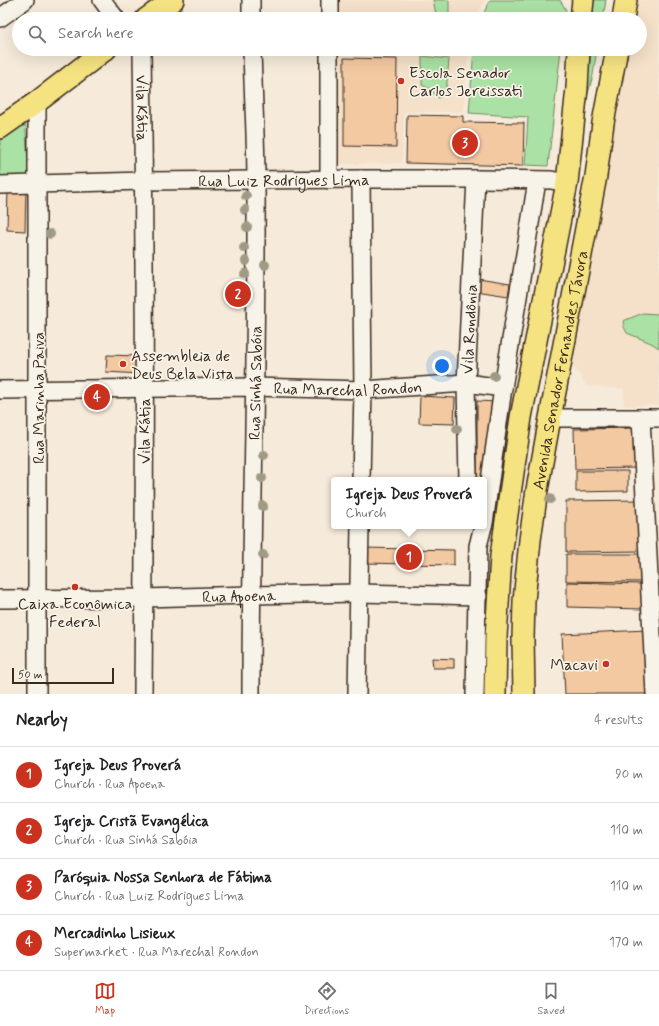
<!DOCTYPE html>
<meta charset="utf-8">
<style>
:root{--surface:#fff;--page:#f6f6f6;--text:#202124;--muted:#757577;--line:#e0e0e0;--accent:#c8321e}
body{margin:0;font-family:Mynerve,sans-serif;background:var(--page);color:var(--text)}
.scale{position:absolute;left:12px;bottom:10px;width:102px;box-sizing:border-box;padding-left:4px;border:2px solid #3b2a1e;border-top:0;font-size:11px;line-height:14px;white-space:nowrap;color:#3b2a1e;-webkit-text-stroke:3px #f7f3e8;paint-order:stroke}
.you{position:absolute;left:442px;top:366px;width:14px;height:14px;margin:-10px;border:3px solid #fff;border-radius:50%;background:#1a73e8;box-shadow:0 0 0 6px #1a73e833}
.badge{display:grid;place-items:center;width:26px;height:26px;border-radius:50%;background:var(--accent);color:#fff;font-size:13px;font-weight:700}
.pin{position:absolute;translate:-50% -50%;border:2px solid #fff;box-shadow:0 1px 4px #0006}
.popup{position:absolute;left:331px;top:477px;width:156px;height:52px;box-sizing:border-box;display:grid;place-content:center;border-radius:4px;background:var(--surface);filter:drop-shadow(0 1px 3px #0005);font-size:13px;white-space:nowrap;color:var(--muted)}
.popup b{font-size:15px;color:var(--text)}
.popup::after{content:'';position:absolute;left:50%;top:100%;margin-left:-8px;border:8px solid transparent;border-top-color:var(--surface)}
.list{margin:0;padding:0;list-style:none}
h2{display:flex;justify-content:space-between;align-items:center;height:52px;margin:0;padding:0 16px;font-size:17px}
h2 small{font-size:13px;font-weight:400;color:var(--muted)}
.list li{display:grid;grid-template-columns:26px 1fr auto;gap:12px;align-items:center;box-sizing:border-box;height:56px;padding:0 16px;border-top:1px solid var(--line)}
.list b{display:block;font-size:15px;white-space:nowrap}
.list p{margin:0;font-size:13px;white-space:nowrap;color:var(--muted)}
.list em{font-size:13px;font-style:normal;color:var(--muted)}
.icon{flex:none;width:22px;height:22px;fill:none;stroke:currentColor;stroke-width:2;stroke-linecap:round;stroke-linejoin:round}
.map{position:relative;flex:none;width:659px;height:694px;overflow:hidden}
.search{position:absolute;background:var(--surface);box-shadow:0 4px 16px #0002;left:12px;right:12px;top:12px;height:44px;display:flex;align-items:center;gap:10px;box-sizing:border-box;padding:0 14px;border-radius:22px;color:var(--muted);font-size:15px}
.sheet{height:276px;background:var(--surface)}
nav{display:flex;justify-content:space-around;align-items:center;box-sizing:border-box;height:56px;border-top:1px solid var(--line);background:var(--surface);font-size:11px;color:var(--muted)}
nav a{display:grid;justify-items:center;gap:2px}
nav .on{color:var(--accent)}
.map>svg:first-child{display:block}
.built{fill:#f5e1c9}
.green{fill:#aae1a4;stroke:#728661}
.building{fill:#f3c9a2;stroke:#3b2a1e}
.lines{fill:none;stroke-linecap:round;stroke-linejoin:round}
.minor-casing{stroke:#3b2a1e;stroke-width:20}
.major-casing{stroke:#3b2a1e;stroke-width:24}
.minor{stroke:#f7f3e8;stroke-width:17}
.major{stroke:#f5e382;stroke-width:21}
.tree{fill:#9f9a85}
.poi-dot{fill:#c8321e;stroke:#f7f3e8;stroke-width:1.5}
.labels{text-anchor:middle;stroke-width:3.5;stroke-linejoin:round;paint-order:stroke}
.poi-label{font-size:16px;fill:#3b2a1e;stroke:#f7f3e8;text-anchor:start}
.street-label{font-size:16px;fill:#3b2a1e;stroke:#f7f3e8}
</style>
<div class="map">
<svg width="659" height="694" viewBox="0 0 659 694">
<rect width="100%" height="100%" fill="#f6ebda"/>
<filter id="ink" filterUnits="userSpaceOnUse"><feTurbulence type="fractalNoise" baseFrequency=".025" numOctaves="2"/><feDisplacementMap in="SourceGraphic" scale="8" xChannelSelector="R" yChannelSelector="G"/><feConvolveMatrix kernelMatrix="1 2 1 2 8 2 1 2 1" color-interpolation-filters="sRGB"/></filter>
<g filter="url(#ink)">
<g class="built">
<polygon points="337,0 485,0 476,19 337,19"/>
<polygon points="635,0 659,0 659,405 624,406 624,389 586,386 571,361 626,49 640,49 640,19 631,19"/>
<polygon points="337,49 469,49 464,112 404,112 402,163 336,164"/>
</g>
<g class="green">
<polygon points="433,0 449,0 449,19 437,19"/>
<polygon points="490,0 560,0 566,10 564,19 481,19"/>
<polygon points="593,0 606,0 603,19 593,19"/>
<polygon points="474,49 561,49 548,166 525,165 528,117 469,113"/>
<polygon points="591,49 597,49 593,75 586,101"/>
<polygon points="422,56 449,59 446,94 438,98 430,89 422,85"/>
<polygon points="25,119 29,178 0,177 0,137"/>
<polygon points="643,313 659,314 659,348 651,343 627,333 624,327 623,321"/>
</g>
<g class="building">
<polygon points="344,58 397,59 396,147 344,146"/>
<polygon points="407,115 463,116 463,122 524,123 523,166 406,163"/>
<polygon points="8,188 26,188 25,231 7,230"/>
<polygon points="472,278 510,284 508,296 470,290"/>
<polygon points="107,355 140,356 140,374 106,372"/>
<polygon points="420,396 455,398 454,424 419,423"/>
<polygon points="477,401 498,402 484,480 477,480"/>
<polygon points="638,428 639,468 575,469 574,429"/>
<polygon points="576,471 628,471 628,491 576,492"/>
<polygon points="642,500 643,551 566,552 566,501"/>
<polygon points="365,548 454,550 454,565 364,563"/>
<polygon points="566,554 644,554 644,582 566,581"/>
<polygon points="567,582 644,584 643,609 567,607"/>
<polygon points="647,630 650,694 565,694 562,634"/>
<polygon points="432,658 454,659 454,668 433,668"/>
</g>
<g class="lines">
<defs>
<g id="minor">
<polyline points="102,0 116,19"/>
<polyline points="251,0 251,19"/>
<polyline points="0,18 25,0"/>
<polyline points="330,19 330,0"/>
<path id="s1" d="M142,49C145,264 145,479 143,694"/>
<polyline points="329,180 329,49"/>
<path id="s2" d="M0,185L144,181L361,179H476L551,180L567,183"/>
<path id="s3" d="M0,390L254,387L363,390L466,383L503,388"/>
<polyline points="550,418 659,418"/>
<polyline points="641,418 655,694"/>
<polyline points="361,480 363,390 361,179"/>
<path id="s4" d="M468,480L466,383L476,179"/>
<polyline points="484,523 503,388 537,181"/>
<path id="s5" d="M0,599L144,598L251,595L359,593L478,596"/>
<polyline points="37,694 37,102"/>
<path id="s6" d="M251,694C251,523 257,353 256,182C256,138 253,93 252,49"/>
<polyline points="357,694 360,526"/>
<polyline points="475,694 478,546 483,526"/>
</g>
<g id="major">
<polyline points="146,19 173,0"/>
<polyline points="581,19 583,0"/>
<polyline points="623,19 626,0"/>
<polyline points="0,128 37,102 106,49"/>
<polyline points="495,694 496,637 501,556 521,417 567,183 577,88 579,49"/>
<path id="s7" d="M524,694L523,638L524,601L530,540L537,490L550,418L596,176L603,123L617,49"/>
</g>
</defs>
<use href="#minor" class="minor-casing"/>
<use href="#major" class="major-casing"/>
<use href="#minor" class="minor"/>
<use href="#major" class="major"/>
</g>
<g class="tree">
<circle cx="246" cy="196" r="5"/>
<circle cx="245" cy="210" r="5"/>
<circle cx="247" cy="227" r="5"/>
<circle cx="50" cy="234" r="5"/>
<circle cx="244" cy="248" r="5"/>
<circle cx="246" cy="261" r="5"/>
<circle cx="265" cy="265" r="5"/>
<circle cx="245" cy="274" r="5"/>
<circle cx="494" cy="376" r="5"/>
<circle cx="457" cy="429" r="5"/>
<circle cx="264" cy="455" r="5"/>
<circle cx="262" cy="478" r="5"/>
<circle cx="550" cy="499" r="5"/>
<circle cx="263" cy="506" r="5"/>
<circle cx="263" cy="555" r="5"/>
</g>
</g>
<g class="poi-dot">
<circle cx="401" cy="81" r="4"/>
<circle cx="123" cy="364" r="4"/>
<circle cx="75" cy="587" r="4"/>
<circle cx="606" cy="664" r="4"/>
</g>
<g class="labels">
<g class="poi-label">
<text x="409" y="78">Escola Senador<tspan x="409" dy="18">Carlos Jereissati</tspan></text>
<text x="131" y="361">Assembleia de<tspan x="131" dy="18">Deus Bela Vista</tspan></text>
<text x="75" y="609" text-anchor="middle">Caixa Econômica<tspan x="75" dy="18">Federal</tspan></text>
<text x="598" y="670" text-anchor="end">Macavi</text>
</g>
<g class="street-label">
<text dy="6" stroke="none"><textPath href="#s1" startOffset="59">Vila Kátia</textPath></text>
<text dy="6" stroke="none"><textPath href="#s2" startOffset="284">Rua Luiz Rodrigues Lima</textPath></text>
<text dy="6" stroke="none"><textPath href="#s4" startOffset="151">Vila Rondônia</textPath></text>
<text dy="6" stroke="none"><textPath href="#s7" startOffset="327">Avenida Senador Fernandes Távora</textPath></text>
<text dy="6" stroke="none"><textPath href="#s6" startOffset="311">Rua Sinhá Sabóia</textPath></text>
<text dy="6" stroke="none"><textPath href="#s3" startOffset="348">Rua Marechal Rondon</textPath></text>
<text transform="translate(38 398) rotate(-90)" y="6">Rua Marinha Paiva</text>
<text transform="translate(144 431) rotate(-90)" y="6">Vila Kátia</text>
<text dy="6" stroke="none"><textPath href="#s5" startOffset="239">Rua Apoena</textPath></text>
</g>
</g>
</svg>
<div class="scale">50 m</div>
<div class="you"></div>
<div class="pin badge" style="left:409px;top:557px">1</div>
<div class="popup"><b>Igreja Deus Proverá</b>Church</div>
<div class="pin badge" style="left:238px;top:294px">2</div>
<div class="pin badge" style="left:465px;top:143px">3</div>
<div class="pin badge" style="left:97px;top:397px">4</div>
<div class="search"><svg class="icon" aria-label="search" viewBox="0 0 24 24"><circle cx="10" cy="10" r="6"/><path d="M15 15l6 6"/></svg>Search here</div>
</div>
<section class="sheet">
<h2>Nearby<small>4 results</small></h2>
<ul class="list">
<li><span class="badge">1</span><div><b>Igreja Deus Proverá</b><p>Church · Rua Apoena</p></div><em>90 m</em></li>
<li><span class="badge">2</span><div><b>Igreja Cristã Evangélica</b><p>Church · Rua Sinhá Sabóia</p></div><em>110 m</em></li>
<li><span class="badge">3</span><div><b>Paróquia Nossa Senhora de Fátima</b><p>Church · Rua Luiz Rodrigues Lima</p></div><em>110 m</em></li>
<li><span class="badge">4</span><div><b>Mercadinho Lisieux</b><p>Supermarket · Rua Marechal Rondon</p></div><em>170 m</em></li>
</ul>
</section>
<nav>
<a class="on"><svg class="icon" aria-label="map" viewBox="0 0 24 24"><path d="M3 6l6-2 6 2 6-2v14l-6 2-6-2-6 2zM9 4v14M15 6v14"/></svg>Map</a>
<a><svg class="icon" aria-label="directions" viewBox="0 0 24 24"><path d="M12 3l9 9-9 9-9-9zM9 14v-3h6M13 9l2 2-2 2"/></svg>Directions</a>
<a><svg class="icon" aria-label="saved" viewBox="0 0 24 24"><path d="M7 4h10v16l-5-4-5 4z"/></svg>Saved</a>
</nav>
